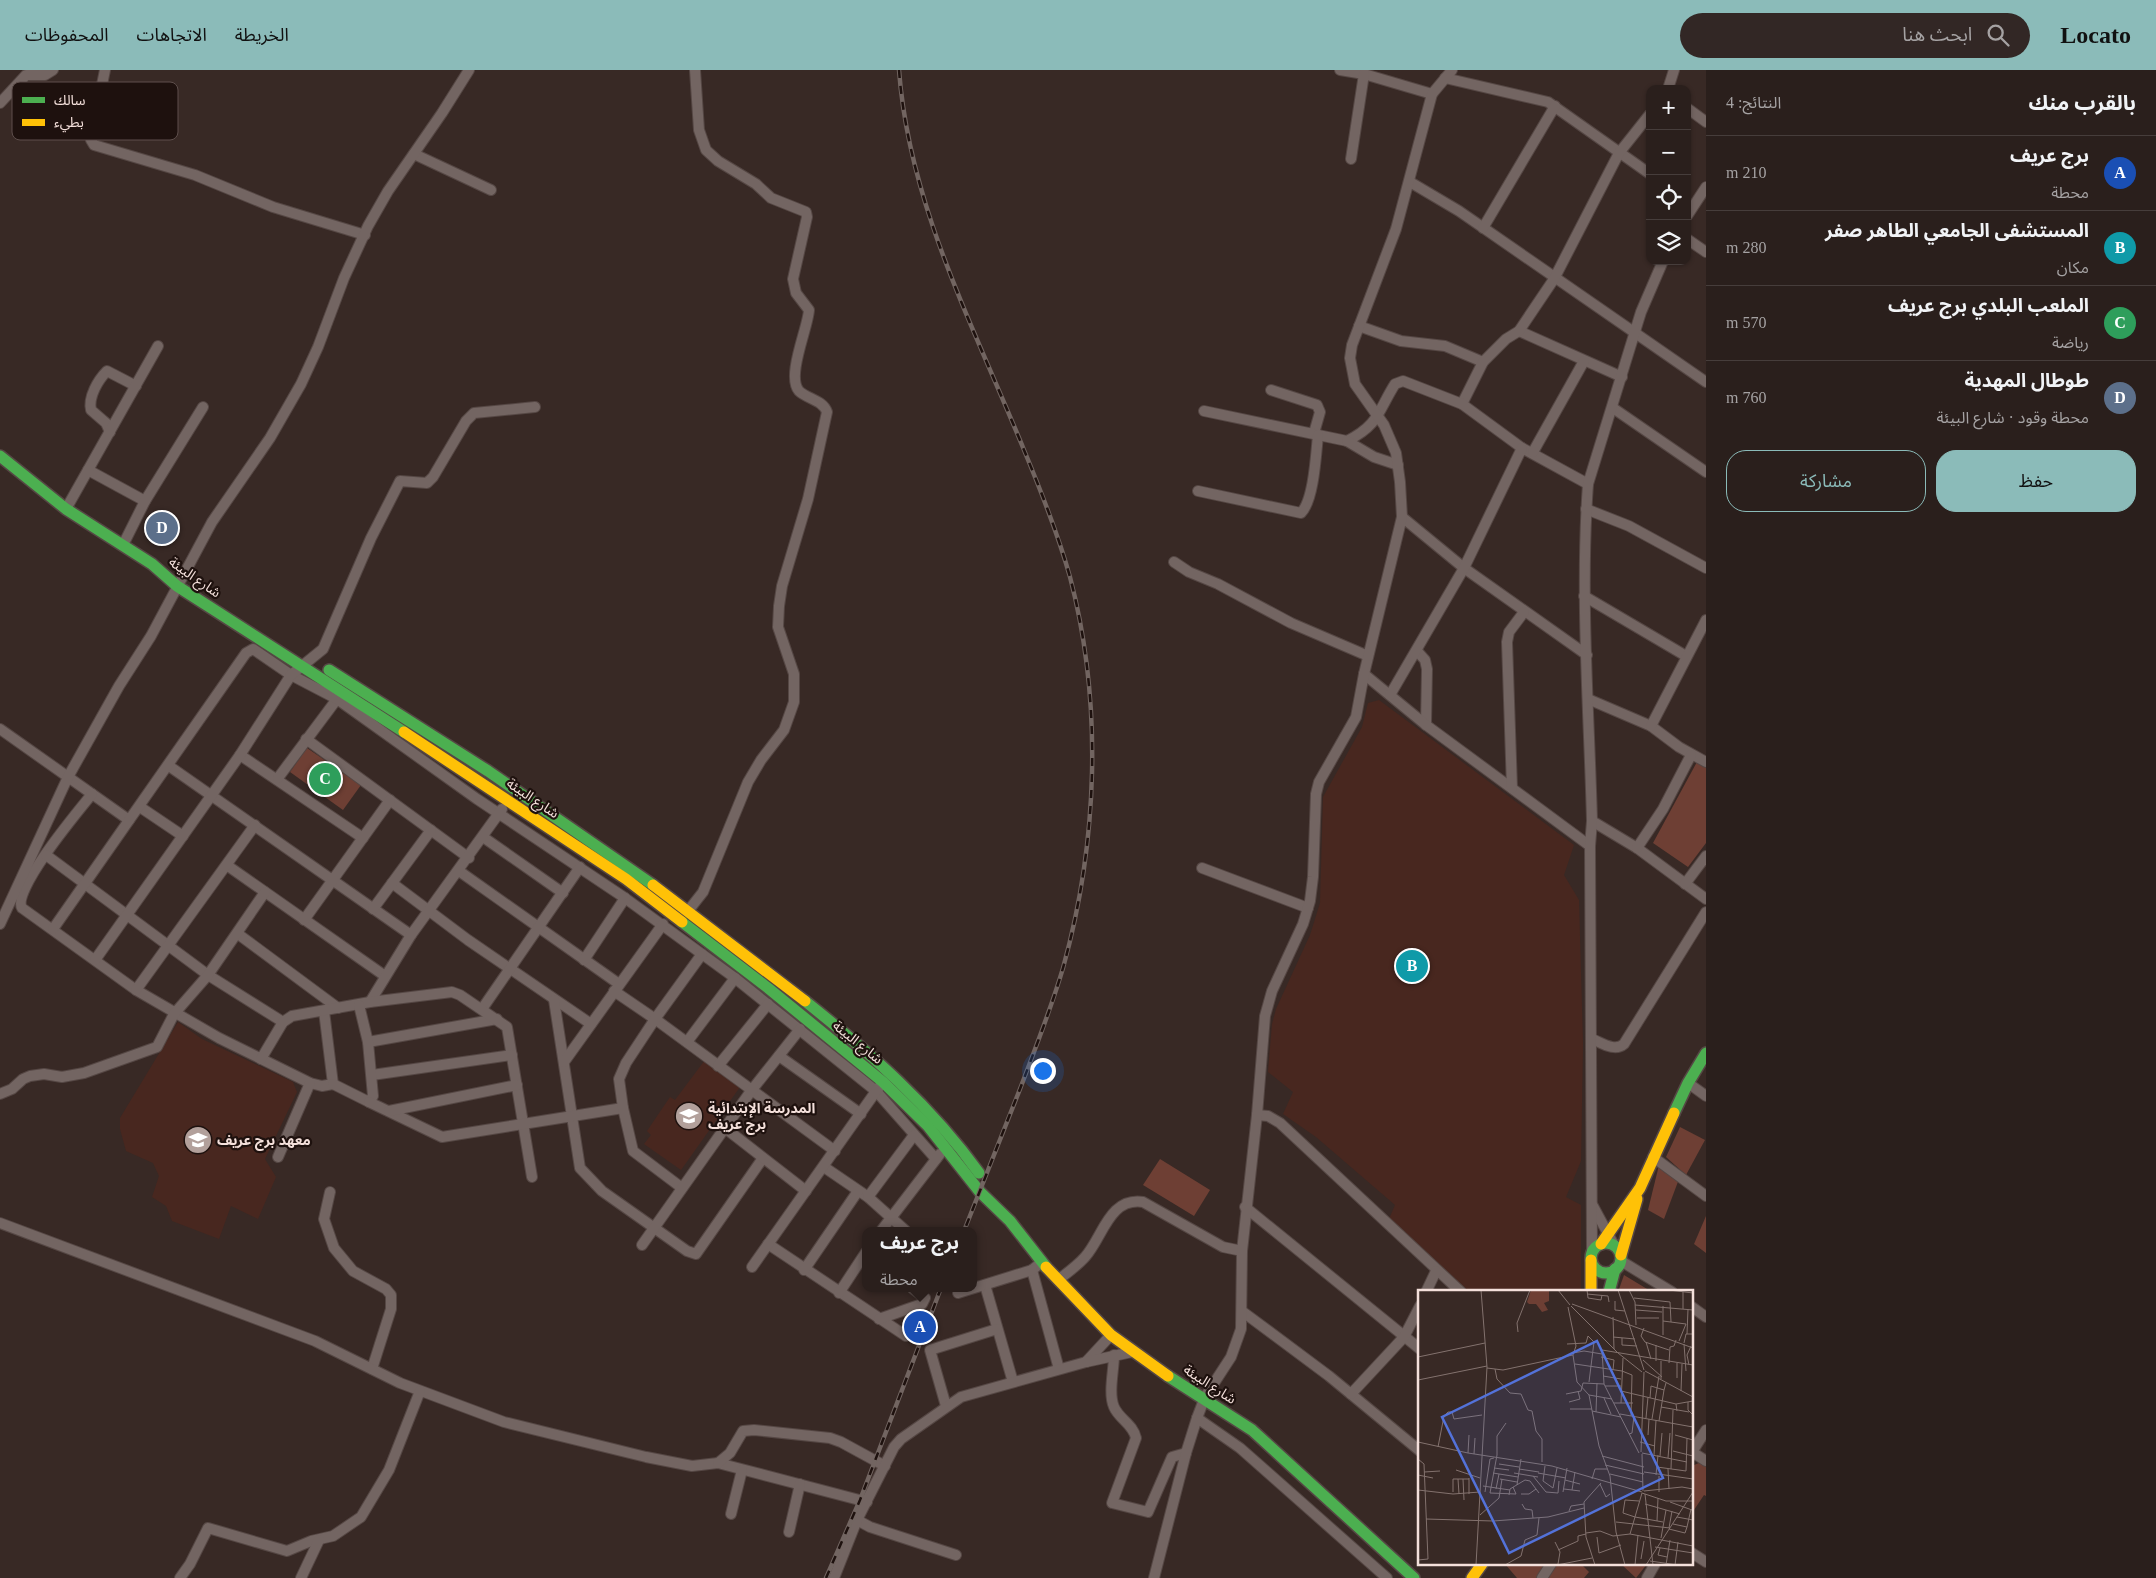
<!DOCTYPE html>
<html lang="ar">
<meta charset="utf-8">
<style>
:root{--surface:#2a1f1c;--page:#322725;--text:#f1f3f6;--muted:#a5a2a3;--line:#463d3b;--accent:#8bbbb9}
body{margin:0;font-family:"Times New Roman","Noto Sans Arabic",serif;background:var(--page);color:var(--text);direction:rtl}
.controls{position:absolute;right:15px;top:15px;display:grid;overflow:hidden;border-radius:10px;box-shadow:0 1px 4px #0004}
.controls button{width:45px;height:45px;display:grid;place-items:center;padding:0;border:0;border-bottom:1px solid var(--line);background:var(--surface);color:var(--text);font:25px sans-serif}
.you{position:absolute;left:1042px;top:1000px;width:18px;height:18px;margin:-12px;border:4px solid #fff;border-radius:50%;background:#1a73e8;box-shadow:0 0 0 8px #1a73e833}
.badge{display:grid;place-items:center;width:32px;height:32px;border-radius:50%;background:var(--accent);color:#fff;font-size:16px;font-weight:700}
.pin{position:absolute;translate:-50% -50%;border:2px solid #fff;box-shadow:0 1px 5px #0006}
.popup{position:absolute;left:862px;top:1157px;width:115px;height:65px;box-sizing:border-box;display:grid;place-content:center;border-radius:10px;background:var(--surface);filter:drop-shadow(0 1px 4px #0005);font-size:16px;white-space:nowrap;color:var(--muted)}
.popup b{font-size:19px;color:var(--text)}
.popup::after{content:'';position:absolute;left:50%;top:100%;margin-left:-10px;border:10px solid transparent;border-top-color:var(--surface)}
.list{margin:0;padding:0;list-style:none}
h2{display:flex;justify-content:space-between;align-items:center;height:65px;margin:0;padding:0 20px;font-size:21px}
h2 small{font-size:16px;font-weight:400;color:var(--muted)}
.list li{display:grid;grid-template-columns:32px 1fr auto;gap:15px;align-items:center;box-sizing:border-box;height:75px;padding:0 20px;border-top:1px solid var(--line)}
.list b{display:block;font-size:19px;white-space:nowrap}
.list p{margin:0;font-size:16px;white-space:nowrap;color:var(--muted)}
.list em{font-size:16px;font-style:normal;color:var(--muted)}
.actions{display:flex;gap:10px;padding:15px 20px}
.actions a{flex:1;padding:11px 0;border:1px solid var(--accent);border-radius:20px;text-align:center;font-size:18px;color:var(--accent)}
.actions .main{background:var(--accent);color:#111}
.icon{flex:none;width:28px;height:28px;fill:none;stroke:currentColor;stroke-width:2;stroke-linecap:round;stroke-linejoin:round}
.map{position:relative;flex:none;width:1706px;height:1508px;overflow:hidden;direction:ltr}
header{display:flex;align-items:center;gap:30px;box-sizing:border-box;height:70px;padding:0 25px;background:var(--accent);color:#111}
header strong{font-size:24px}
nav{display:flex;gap:28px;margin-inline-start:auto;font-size:18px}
.search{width:350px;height:45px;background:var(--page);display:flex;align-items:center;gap:12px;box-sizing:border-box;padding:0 18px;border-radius:28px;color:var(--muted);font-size:19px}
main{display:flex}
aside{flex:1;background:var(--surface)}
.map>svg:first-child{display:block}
.built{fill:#48271f}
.green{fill:#6e3f34}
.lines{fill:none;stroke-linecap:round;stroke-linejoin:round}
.street-casing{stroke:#554744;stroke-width:12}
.fast-casing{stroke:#554744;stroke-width:14}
.slow-casing{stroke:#554744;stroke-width:14}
.street{stroke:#736562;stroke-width:10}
.fast{stroke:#4caf50;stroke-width:11}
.slow{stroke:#ffc107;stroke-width:11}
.rail-casing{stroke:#726561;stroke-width:4.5}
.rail{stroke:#1e110e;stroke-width:2.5;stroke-dasharray:8;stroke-linecap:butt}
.labels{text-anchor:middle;stroke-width:4.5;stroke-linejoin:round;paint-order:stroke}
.street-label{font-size:14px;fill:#f4e0db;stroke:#1e110e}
.poi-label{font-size:14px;font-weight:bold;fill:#f4e0db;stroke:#1e110e;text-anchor:start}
.inset-road{fill:none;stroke:#83726e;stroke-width:1}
.view{fill:#5372d9;fill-opacity:0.15;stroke:#5372d9;stroke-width:2.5}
.inset-edge{fill:none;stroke:#f4e0db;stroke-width:2.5}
.key{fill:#1e110e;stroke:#5e4f4c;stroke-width:1}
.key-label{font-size:14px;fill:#f4e0db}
</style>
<header>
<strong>Locato</strong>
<div class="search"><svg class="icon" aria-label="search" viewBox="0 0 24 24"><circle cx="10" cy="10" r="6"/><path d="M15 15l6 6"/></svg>ابحث هنا</div>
<nav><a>الخريطة</a><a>الاتجاهات</a><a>المحفوظات</a></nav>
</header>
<main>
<aside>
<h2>بالقرب منك<small>النتائج: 4</small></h2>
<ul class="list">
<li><span class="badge" style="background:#1a4fb4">A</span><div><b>برج عريف</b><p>محطة</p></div><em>210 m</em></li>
<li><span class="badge" style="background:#0f9aa8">B</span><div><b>المستشفى الجامعي الطاهر صفر</b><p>مكان</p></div><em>280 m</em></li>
<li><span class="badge" style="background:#2e9e5b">C</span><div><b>الملعب البلدي برج عريف</b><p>رياضة</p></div><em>570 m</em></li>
<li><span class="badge" style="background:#5c6f8a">D</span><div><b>طوطال المهدية</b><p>محطة وقود · شارع البيئة</p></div><em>760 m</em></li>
</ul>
<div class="actions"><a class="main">حفظ</a><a>مشاركة</a></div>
</aside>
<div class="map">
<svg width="1706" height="1508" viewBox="0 0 1706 1508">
<rect width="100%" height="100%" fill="#382925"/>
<g class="built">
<polygon points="1379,630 1574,775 1564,805 1579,830 1583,974 1581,1091 1566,1127 1581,1135 1581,1222 1469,1222 1439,1197 1389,1149 1395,1135 1316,1067 1283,1044 1293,1022 1268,1002 1272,954 1276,939 1310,865 1320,833 1323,727 1362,657 1368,633"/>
<polygon points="178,952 202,969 293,1012 297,1022 265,1089 276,1107 258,1149 231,1136 219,1169 172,1151 166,1136 152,1127 159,1106 153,1093 126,1081 120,1059 120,1048"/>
<polygon points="705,990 740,1017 681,1100 644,1074 651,1065 647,1061 670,1027 675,1030"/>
</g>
<g class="green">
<polygon points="307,678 361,715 343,740 290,702"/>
<polygon points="1698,690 1706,693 1706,773 1688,797 1653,773"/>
<polygon points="1680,1057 1705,1070 1686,1105 1666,1087"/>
<polygon points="1160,1089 1210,1120 1194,1146 1143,1115"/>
<polygon points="1659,1095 1679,1109 1664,1149 1648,1140"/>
<polygon points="1706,1146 1706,1183 1694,1174"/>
<polygon points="1624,1205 1652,1222 1618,1222"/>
<polygon points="1701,1392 1706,1395 1706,1426 1704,1425 1692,1443 1692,1396"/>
<polygon points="1505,1494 1544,1494 1551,1500 1555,1494 1581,1494 1589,1502 1584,1508 1517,1508"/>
<polygon points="1621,1494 1647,1494 1636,1508"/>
</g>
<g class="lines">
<defs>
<g id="street">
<polyline points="105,0 92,63 91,70 94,75 195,105 273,137 365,165"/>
<polyline points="1340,0 1364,4 1432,24"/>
<polyline points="1445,8 1548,32 1650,104"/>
<polyline points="1668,19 1674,0"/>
<polyline points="0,33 26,5 45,5 53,0"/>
<polyline points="1687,38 1706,52"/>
<polyline points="414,84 491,120"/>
<polyline points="1351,89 1364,4"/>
<polyline points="1410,112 1459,141 1706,312"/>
<polyline points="1687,146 1706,117"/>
<polyline points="1483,158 1555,36"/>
<polyline points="1687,169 1706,182"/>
<polyline points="1359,256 1401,271 1445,276 1483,292"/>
<polyline points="1519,261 1622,307"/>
<polyline points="1271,320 1317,335 1320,342 1314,363"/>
<polyline points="1462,334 1483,292 1506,269 1519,261 1554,209 1619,83 1650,44"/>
<polyline points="1613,338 1706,402"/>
<path d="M1204,341L1347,371C1379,355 1378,341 1395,314L1403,311L1462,334L1522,378L1588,414"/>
<path d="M110,362L106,353L91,340C88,327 98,310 107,301L136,316"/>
<polyline points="1347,371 1374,387 1398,395"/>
<polyline points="1533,382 1584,291"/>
<polyline points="88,400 145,431"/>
<path d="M1198,421L1301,443C1314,430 1316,384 1318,365"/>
<polyline points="66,439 158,276"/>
<polyline points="1586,439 1629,456 1706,498"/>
<polyline points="1402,447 1464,498 1587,585"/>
<polyline points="123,475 145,431 203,337"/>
<polyline points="1174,492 1189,502 1218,514 1291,553 1368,586"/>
<polyline points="1584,526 1686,586"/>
<polyline points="1417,581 1425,590 1427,599 1426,655"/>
<polyline points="1364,604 1426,655 1590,776"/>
<polyline points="1390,625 1464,498 1522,378"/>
<polyline points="1588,629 1651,656 1679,677 1706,692"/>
<polyline points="1651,656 1706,550"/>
<polyline points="0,659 129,750"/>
<polyline points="306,669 469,788"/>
<polyline points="240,685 363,768"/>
<polyline points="169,696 411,865"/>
<polyline points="278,708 337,629"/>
<polyline points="1512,718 1507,572 1509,562 1524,542"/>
<path d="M92,724C79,740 11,821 22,838L136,920L219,968L310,1013L322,1016L333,1014L324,941"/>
<polyline points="140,737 183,766"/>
<polyline points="1592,751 1637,778 1706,829"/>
<polyline points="483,767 563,823"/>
<polyline points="1637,778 1663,739 1691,685"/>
<polyline points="46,785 208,905 283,952"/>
<polyline points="228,796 385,906"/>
<polyline points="1202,798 1308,838"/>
<polyline points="459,801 619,914"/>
<polyline points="392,813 468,870 591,954"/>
<polyline points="1685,814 1706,786"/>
<polyline points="373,839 431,760"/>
<path d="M688,841L703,822L748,712L761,690L784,660L794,632V604L778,557L779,536L782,516L808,429L827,342C823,330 807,329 799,321C786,306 808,258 809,240L796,223L793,209L807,147L806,142L771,128L756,114L718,91L706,80L699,60L695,0"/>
<polyline points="304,850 390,730"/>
<polyline points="0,854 68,707 119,616 151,566 212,452 270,368 301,314 318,277 344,208 368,156 388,121 442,43 469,0"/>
<polyline points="53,859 246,583 253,579 291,605 337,629 477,729 625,828 735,908 876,1021 936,1089"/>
<polyline points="238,864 338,938"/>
<polyline points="95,890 240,685 291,605 323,579 371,468 400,411 427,413 433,407 466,351 474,343 535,337"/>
<polyline points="584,890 625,828"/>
<polyline points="136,920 255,755"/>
<polyline points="614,921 655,949 835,1081"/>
<polyline points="554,930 580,1098 602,1121 687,1181 696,1184 763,1088"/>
<polyline points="370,932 411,865 502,739"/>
<polyline points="482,939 580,797"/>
<path d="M1592,969C1602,973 1615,982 1624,974L1706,842"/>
<polyline points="368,972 497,949"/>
<polyline points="687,972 735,908"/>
<polyline points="779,986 861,1044"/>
<polyline points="261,989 283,952 292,946 370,932 452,922 460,925 507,957 532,1107"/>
<polyline points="564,992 663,854"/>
<polyline points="718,996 768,934"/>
<polyline points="372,1005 512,985"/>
<polyline points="1688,1013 1706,1026"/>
<polyline points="333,1014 369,1032 373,1026 368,972 359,935"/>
<polyline points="0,1024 12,1019 23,1009 30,1006 44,1004 62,1007 84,1003 157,977 174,944 208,905 265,822"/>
<polyline points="369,1032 442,1067 623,1038"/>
<polyline points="389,1041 517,1015"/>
<polyline points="1257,1045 1268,1046 1280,1053 1461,1222"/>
<polyline points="725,1058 806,1121"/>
<polyline points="278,1087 310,1013"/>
<polyline points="1653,1087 1706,1126"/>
<polyline points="824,1097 868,1127 906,1161"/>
<polyline points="682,1118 633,1081 623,1038 619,1009 626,993 655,949 702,884"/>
<polyline points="330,1122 324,1149 334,1178 353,1201 386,1219 391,1225 391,1239 372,1299"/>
<polyline points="868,1127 914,1065"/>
<polyline points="1593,1136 1614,1175"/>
<polyline points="1245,1137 1420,1279"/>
<polyline points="0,1153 315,1271 400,1313 504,1352 646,1387 692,1396 718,1393 867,1432"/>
<polyline points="881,1161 940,1084"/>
<polyline points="768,1174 906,1266"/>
<polyline points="642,1175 751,1021 800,959"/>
<path d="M1592,1184L1590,776L1592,751C1589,639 1580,526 1588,414L1641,242L1663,191"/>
<polyline points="1621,1191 1672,1222"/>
<polyline points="1042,1192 1032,1200 1059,1299"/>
<polyline points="752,1197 879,1017"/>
<polyline points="804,1200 858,1121"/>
<path d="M1058,1210C1067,1203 1077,1196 1085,1187C1103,1167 1109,1127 1143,1132L1223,1177L1242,1181"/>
<polyline points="985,1215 1013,1312"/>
<polyline points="1426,1222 1436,1201"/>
<polyline points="839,1223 866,1182"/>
<polyline points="958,1223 1032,1200"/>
<polyline points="1692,1237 1706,1247"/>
<polyline points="1243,1242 1329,1306 1420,1381"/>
<polyline points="879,1249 922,1234 925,1228 912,1218"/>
<path d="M1114,1285C1114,1300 1108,1323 1114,1337C1119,1349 1133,1354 1136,1368L1112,1433L1148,1442L1172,1387L1186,1383"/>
<polyline points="1086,1292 1111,1265"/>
<polyline points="1351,1324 1404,1267 1420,1236"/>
<polyline points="946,1336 930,1280 997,1259"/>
<polyline points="1197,1348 1240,1378 1387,1508"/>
<polyline points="1692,1382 1706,1360"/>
<polyline points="1692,1382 1706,1391"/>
<polyline points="718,1393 730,1383 743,1361 754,1360 830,1368 841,1372 885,1396"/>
<polyline points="731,1444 742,1400"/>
<polyline points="857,1450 870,1457 956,1485"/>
<polyline points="789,1462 800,1414"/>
<polyline points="1692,1483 1706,1492"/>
<polyline points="180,1508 190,1494 208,1458 287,1481 311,1471 333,1466 361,1447 389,1400 420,1321"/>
<polyline points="301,1508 319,1470"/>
<polyline points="834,1508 857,1450 894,1377 901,1369 961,1327 1086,1292 1132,1282"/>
<polyline points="1154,1508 1186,1383 1197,1348 1205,1327 1231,1287 1241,1259 1242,1181 1257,1045 1265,946 1272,921 1303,854 1310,831 1313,807 1316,724 1319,712 1356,647 1364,604 1402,447 1400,412 1396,383 1384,355 1355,314 1350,288 1352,275 1396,159 1432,24 1452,0"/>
<polyline points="1542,1508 1551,1494"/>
<polyline points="1647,1508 1655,1494"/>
</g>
<g id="fast">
<polyline points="0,386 66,439 152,494 177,516 404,662"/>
<polyline points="329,600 488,701 653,815"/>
<polyline points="682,852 768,918 883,1012 928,1056 980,1122 1010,1151 1046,1197"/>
<path d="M805,931C870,983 931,1036 979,1103"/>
<polyline points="1674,1043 1688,1013 1706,983"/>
<circle cx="1606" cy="1188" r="15"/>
<polyline points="1609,1222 1615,1199"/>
<polyline points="1168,1306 1252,1360 1414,1508"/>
</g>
<g id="slow">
<polyline points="404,662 626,809 682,852"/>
<polyline points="653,815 805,931"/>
<polyline points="1601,1174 1640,1118 1674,1043"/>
<polyline points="1621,1185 1637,1129"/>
<polyline points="1591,1190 1591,1222"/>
<polyline points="1046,1197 1111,1265 1168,1306"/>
<polyline points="1472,1508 1482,1494"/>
</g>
</defs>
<use href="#street" class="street-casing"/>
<use href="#fast" class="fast-casing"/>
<use href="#slow" class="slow-casing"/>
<use href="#street" class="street"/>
<use href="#fast" class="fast"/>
<use href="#slow" class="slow"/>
<defs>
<g id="rail">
<path d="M899,0C909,135 974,257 1024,380C1041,421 1058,464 1070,507C1103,633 1098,772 1063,898C1051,939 1035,979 1020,1019C1001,1066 983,1114 964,1161"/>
<polyline points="826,1508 860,1430 941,1218"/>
</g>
</defs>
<use href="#rail" class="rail-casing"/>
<use href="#rail" class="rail"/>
</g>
<defs>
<symbol id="school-disc" viewBox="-11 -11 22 22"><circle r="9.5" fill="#b2a09b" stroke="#1e110e"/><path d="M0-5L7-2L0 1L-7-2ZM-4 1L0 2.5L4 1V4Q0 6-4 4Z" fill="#fff"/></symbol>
</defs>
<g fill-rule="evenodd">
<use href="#school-disc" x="673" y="1030" width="32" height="32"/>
<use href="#school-disc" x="182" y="1054" width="32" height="32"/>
</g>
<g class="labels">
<g class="street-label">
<text transform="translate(195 507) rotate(35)" y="5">شارع البيئة</text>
<text transform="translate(533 728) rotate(34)" y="5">شارع البيئة</text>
<text transform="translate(858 972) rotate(39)" y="5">شارع البيئة</text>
<text transform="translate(1210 1314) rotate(33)" y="5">شارع البيئة</text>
</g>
<g class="poi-label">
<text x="708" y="1043">المدرسة الإبتدائية<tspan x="708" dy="16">برج عريف</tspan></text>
<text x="217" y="1075">معهد برج عريف</text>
</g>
</g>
<g transform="translate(1418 1220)">
<rect width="275" height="275" fill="#382925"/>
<path d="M113,0H131V11L126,13L130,20L124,22L118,14H111L109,12Z" fill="#6e3f34"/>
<path class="inset-road" d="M140,0L152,15M169,0L170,8L183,10L184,5M200,0L226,80M211,0L217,12L218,35M251,0L275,3M265,2V19M169,4L190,6L191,12M216,8L252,12L253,32M197,11V20L207,21M154,14L275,58M217,15L275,20M153,16L200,63L224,82M245,16V45M150,17L158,56L155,65L159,92L171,105L181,156L192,186L198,242L207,275M218,20L244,22M195,27L196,59M219,28H241M245,31L268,34L261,51M226,38L223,46L227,52L251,60M100,42L99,33L112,0M269,44L270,19M195,47L217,49M204,48V55L219,56M228,52L233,69M266,53L268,44H275M149,54L168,53L170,46L176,52L171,92M266,54L268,81M155,63L166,61L184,64M0,67L67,53M183,67L196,70L195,80M225,70L244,87M238,71V55M243,71V89M251,73L252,57L256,56L258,50M157,74L204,81L214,85L213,126M271,75L269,65L273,56M69,78L85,80L155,65M77,79L79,89L92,103L103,104L110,120L114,121L118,141L124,149V172M227,81L275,107M185,86L203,89M259,88V73M0,90L69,76M187,96H203M203,101L258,114L259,121M263,101L264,74M148,104L163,101L165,93L186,94M171,105L194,109M186,108L193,124M232,108L233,96L246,100L248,93M151,112L162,109L160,101M270,112V120L275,125M196,113H215M203,113L205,68M258,114L275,111M243,117L271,122M152,119H174M174,121L203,127M178,122L179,93M202,124L275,137M228,128L230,107M234,129L241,86M241,131L246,100M211,144L214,143L216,126M230,145L231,129M257,145L275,150M0,152L50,163L134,176L224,202M222,152L237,156M20,157L26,126L30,122H34L36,129L64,125M255,161L275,166M223,162L226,82M50,163L51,145M221,163L186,94L184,60L275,75M224,163L269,172M56,164L57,148M224,164L225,201M236,165L238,130M184,166L226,177M242,166L244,143M250,168L252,143M0,169L6,174L10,269L0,270M81,174L101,177M187,175L226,184M127,176L125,191L135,198M239,177L268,181L269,148M76,178L91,180M101,179L121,182M250,179L251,199M253,179L255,120M38,180L62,188M6,182L22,181M226,182L275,189M75,183L100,187M96,183L120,187M120,183L148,188M192,184L225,192M0,185L15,188M238,185L240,165M115,186L128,202L140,203L141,191M241,186V202M51,188V204M40,189L41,204M45,189L46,210M82,189L99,192M174,189L177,179H189M147,190L162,194M182,194L188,207L192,204M99,195L103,169M65,196L92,200M135,198L139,178M78,199L81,184M146,199L162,201M0,200L35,204L62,202M154,200L157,182M226,201L264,197L275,199M35,202V189H51M67,202L72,169L76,168M145,202L149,178M72,203L79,165V146L88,133M72,203L98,204L95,197M224,203L248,211H275M103,204H111L118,199M227,204L235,275M91,205L92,199L107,190L112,191L121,203M252,212L274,220M104,214L107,219L114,220L115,228M227,214L262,224M151,221L153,216L166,214M62,225L81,208L84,189M217,227L205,223L207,210L221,211M217,227L245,232M259,227L275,230M8,229L75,231L130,227L166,218M239,231L240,208M198,232L252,238M255,234L269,237L273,219M251,238L254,221M251,239L267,243L269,237M168,243L182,241L195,246L212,244L275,256M212,244L224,203M179,247L181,263L203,255M243,248L248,220M137,252L142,262L140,274M237,257L275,263M242,258L240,265L249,267M140,260L160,251V246L168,244M223,269L226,251M232,271L260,275M58,275L69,77L63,0M87,275L103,266L107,250L119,245L121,228M139,275L174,268M177,275L168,247L166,212L183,193M217,275L220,245M228,275L275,202M248,275L252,250M257,275L260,252"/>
<path class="view" d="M179,51L245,188L91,263L24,127Z"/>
<rect width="275" height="275" class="inset-edge"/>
</g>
<rect x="12" y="12" width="166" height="58" rx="8" class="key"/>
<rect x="22" y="27" width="23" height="6" fill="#4caf50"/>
<rect x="22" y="49" width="23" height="7" fill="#ffc107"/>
<g class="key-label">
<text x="54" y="35">سالك</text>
<text x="54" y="57">بطيء</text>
</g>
</svg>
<div class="controls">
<button>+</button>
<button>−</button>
<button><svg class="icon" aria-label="locate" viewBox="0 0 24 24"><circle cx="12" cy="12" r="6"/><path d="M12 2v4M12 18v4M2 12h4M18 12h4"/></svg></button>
<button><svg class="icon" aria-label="layers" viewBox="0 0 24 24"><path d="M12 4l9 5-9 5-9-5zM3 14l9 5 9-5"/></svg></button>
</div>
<div class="you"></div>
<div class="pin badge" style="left:920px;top:1257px;background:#1a4fb4">A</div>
<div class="popup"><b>برج عريف</b>محطة</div>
<div class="pin badge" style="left:1412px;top:896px;background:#0f9aa8">B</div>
<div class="pin badge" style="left:325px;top:709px;background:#2e9e5b">C</div>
<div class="pin badge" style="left:162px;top:458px;background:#5c6f8a">D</div>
</div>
</main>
